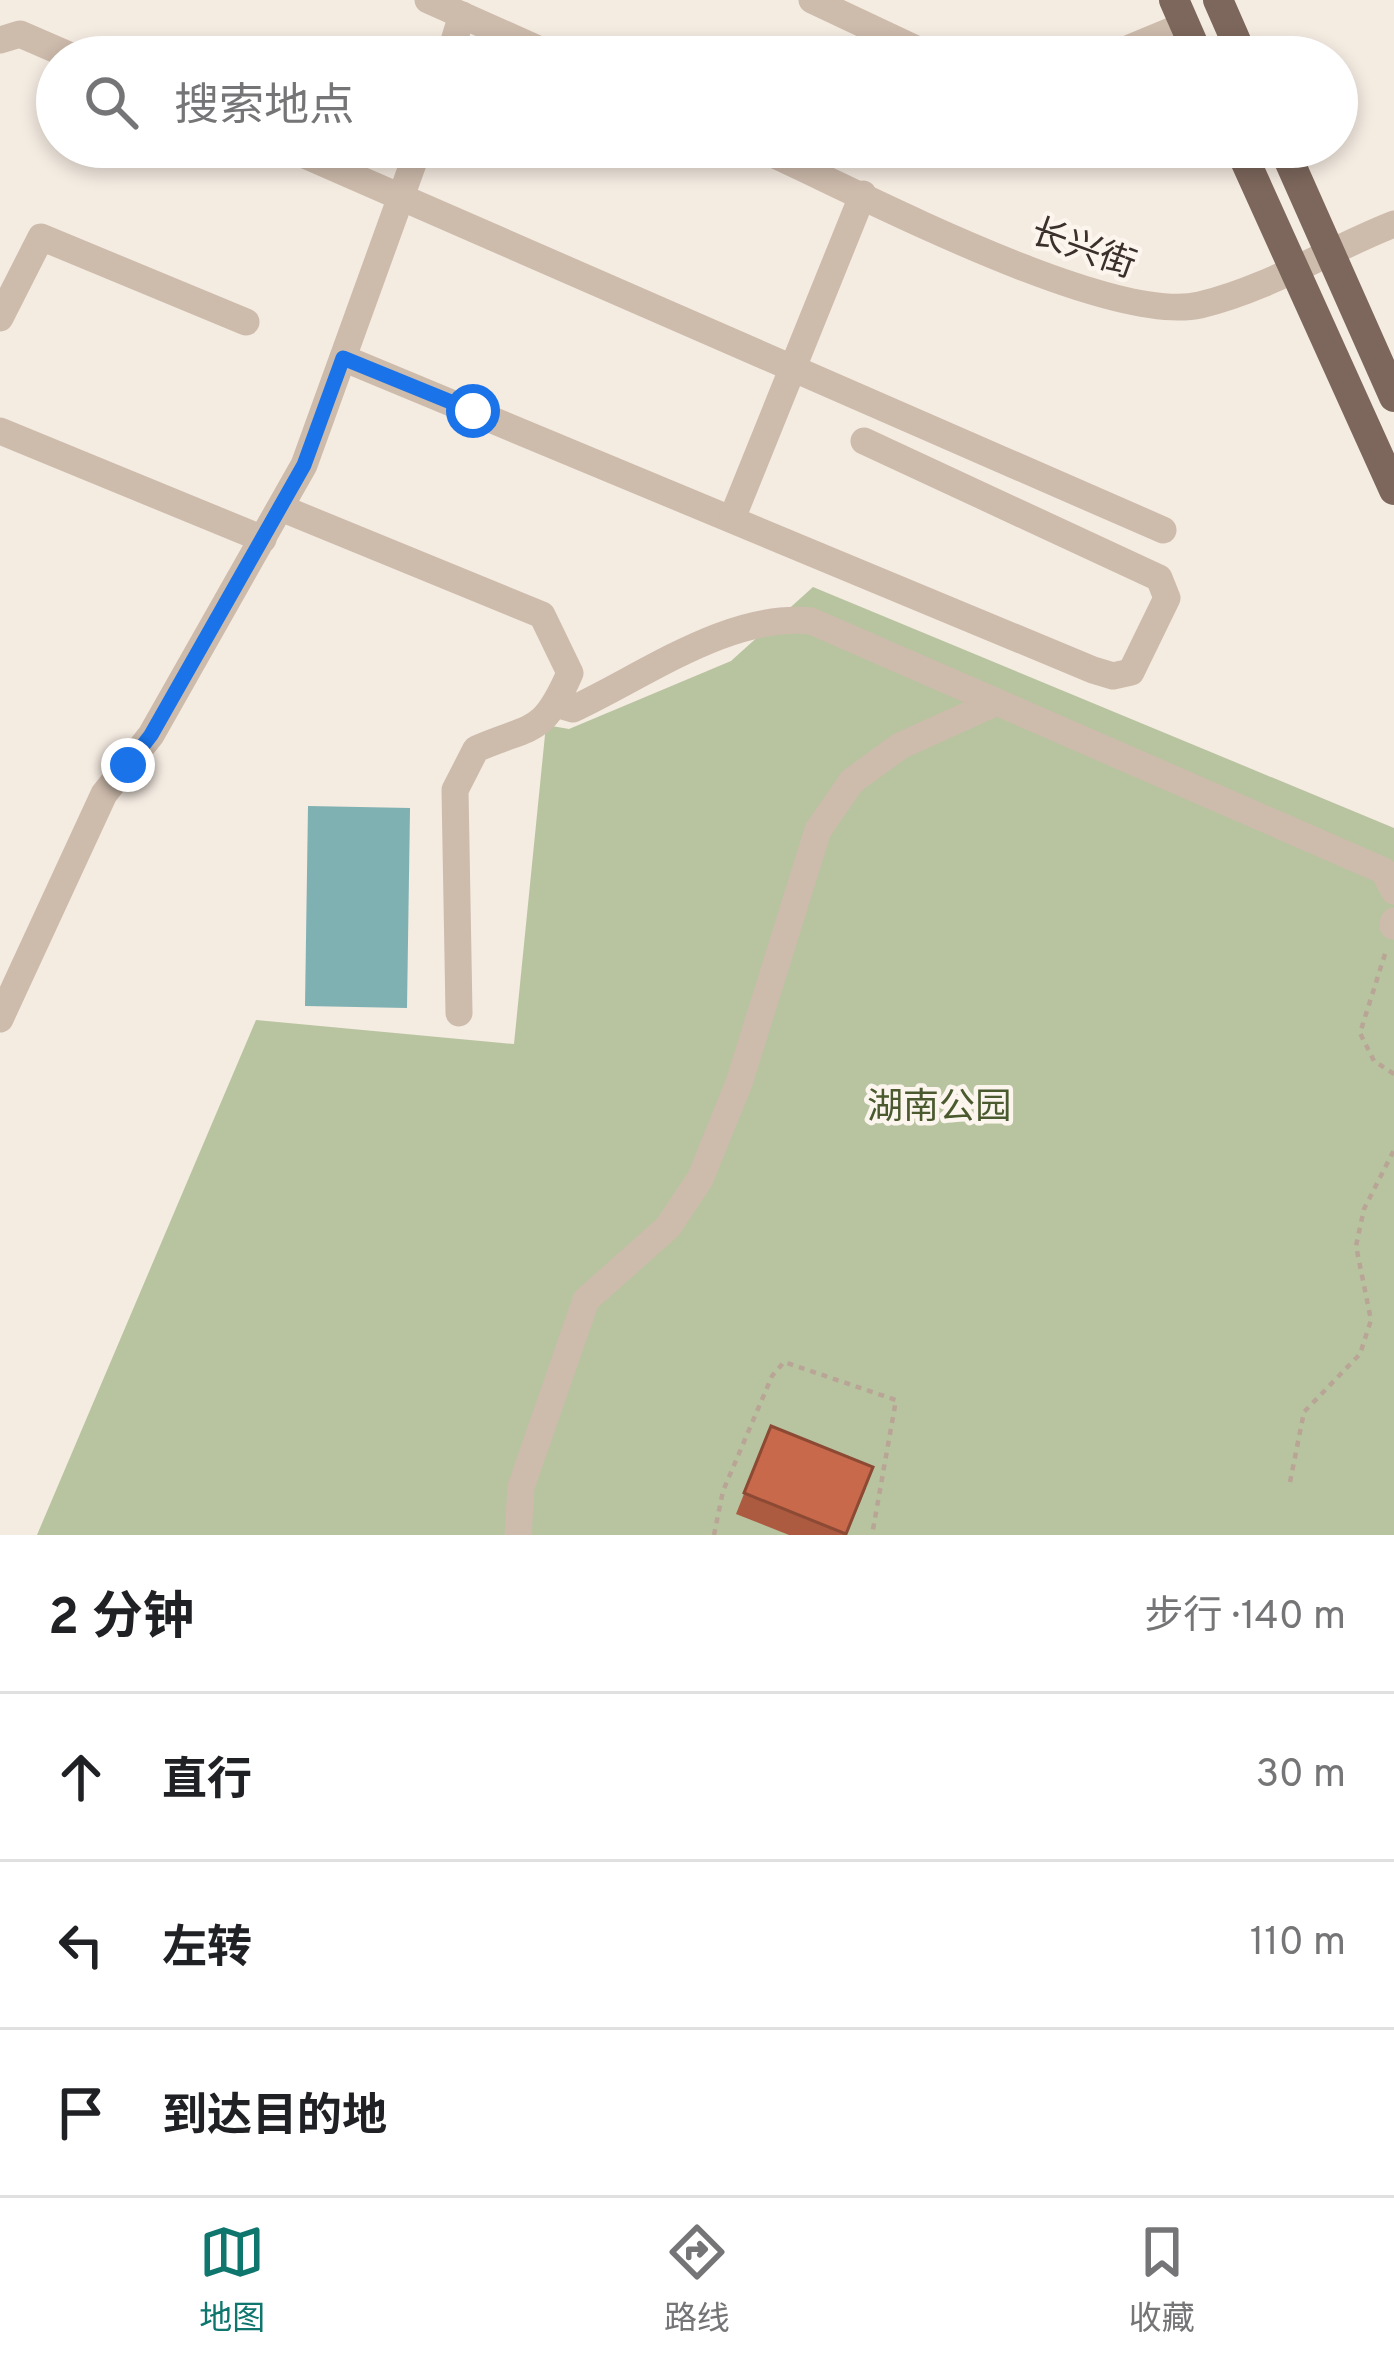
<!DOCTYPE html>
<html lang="zh">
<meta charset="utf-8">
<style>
:root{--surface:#fff;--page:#f6f6f6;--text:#202124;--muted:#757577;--line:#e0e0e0;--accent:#0f766e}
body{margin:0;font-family:Overpass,"Noto Sans SC",sans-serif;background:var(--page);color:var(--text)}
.stop{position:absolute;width:36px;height:36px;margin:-27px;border:9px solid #1a73e8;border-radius:50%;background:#fff}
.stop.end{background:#1a73e8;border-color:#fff;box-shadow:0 3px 12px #0008}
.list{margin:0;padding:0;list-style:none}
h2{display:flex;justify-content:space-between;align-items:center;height:156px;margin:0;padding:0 48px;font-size:51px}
h2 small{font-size:39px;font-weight:400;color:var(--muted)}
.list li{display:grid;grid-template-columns:78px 1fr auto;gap:36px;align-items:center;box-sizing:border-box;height:168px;padding:0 48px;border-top:3px solid var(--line)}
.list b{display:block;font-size:45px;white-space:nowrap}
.list em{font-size:39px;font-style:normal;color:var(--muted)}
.icon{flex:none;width:66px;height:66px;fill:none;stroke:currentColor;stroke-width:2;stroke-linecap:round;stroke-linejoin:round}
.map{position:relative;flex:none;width:1394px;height:1535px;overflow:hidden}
.search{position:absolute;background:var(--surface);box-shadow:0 6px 18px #0003;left:36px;right:36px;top:36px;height:132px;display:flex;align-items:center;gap:30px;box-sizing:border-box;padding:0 42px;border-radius:66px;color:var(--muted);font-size:45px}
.sheet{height:660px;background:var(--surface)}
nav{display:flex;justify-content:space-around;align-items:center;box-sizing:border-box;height:168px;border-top:3px solid var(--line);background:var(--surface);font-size:33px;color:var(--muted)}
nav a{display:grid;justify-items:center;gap:6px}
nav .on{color:var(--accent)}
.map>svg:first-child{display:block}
.green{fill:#b8c4a0}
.water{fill:#7fb0b2}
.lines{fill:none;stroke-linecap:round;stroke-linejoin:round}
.path{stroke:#b9a596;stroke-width:4.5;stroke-dasharray:6 6;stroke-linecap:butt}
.minor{stroke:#cdbbac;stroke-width:27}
.major{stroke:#7d675c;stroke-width:30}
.wall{fill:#ac5a40}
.building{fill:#c8694b;stroke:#8c4a34;stroke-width:3}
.route{stroke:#1a73e8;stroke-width:15}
.labels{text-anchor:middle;stroke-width:9;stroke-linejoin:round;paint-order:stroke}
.street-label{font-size:36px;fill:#3b302b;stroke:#fbf5ee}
.park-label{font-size:36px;fill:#4a5a2e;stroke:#fbf5ee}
</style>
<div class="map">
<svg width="1394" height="1535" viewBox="0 0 1394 1535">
<rect width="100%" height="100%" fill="#f4ebe1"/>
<polygon class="green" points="813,587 1394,828 1394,1535 37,1535 256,1020 514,1044 546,725 569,729 731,661"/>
<polygon class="water" points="308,806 410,808 407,1008 305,1006"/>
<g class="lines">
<g class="path">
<polyline points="1385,954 1360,1033 1374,1061 1394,1074"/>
<polyline points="1290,1482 1304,1412 1360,1354 1371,1320 1356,1246 1364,1209 1394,1150"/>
<polyline points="714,1535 723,1491 772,1376 784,1362 896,1400 872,1535"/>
</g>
<g class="minor">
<polyline points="428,0 556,57"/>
<polyline points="812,0 933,57"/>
<polyline points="0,40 20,34 73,57"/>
<polyline points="449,57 462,15"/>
<polyline points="1108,57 1185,25"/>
<polyline points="286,147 1163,530"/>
<path d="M757,147C852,189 1107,326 1200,305C1268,289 1330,249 1394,224"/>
<polyline points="0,318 41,237 246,322"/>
<polyline points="343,358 1093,670 1113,676 1131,672 1167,598 1159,578 864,441"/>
<polyline points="0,431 263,539"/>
<path d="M281,508L542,615L570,673C542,737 533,724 476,749L455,790L459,1013"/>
<polyline points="733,516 863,194"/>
<path d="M556,704L573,709C646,675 729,613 811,621L1384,871L1394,891"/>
<polyline points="1393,926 1394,921"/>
<polyline points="0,1019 104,794 151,735 304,465 419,147"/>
<polyline points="518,1535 521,1487 586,1300 668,1227 700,1179 739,1083 818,830 852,781 900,746 997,702"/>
</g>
<g class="major">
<polyline points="1174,0 1199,57"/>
<polyline points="1218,0 1243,57"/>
<polyline points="1239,147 1394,490"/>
<polyline points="1283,147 1394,397"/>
</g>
</g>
<polygon class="wall" points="771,1426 866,1488 846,1535 789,1535 736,1514"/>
<polygon class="building" points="771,1426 873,1467 846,1534 744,1493"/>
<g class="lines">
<polyline class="route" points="128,765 151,735 304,465 343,358 473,411"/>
</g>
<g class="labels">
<g class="street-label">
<text transform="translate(1084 247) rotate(20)" y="13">长兴街</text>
</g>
<g class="park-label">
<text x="939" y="1118">湖南公园</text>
</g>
</g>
</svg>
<div class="stop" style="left:473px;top:411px"></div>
<div class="stop end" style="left:128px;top:765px"></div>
<div class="search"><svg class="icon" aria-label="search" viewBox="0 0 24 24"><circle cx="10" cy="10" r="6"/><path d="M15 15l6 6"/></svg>搜索地点</div>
</div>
<section class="sheet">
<h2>2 分钟<small>步行 · 140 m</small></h2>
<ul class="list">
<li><svg class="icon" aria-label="ahead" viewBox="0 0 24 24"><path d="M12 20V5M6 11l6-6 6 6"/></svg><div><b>直行</b></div><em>30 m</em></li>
<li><svg class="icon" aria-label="left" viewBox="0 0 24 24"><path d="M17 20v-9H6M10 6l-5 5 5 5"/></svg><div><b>左转</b></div><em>110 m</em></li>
<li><svg class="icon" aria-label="arrive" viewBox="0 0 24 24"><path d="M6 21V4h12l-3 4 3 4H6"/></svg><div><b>到达目的地</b></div></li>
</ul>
</section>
<nav>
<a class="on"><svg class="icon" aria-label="map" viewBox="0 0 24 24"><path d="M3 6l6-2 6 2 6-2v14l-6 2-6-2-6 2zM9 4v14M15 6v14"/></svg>地图</a>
<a><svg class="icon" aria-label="directions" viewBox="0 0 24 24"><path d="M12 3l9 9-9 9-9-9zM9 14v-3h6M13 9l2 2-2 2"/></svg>路线</a>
<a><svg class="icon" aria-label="saved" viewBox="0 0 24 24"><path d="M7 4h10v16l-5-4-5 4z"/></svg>收藏</a>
</nav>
